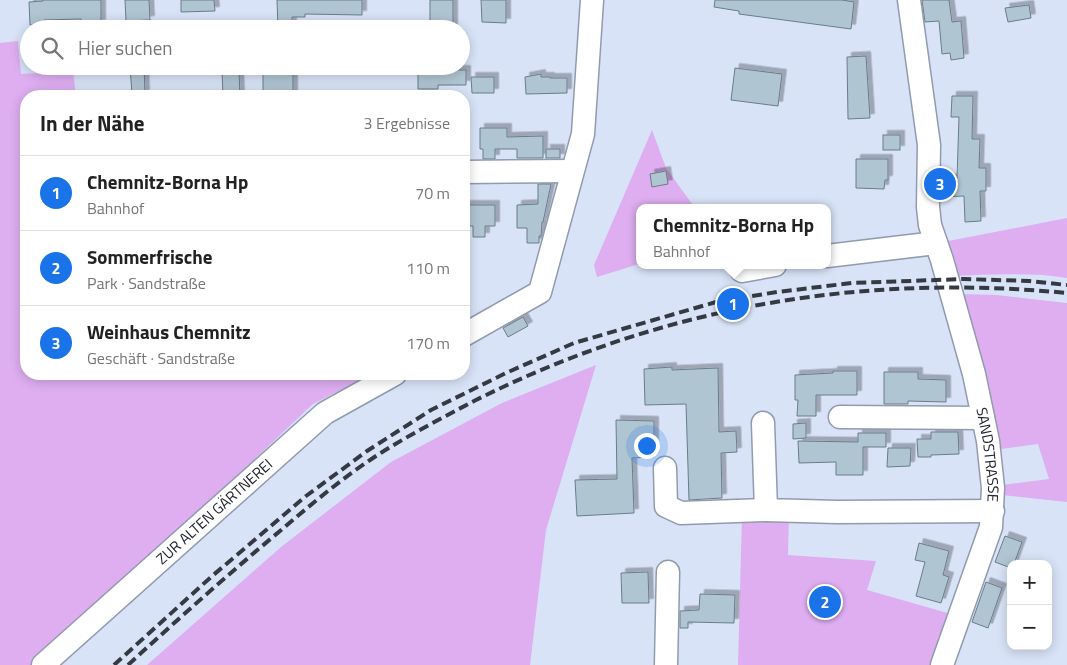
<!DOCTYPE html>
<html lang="de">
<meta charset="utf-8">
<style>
:root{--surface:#fff;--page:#f6f6f6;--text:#222;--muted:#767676;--line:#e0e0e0;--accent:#1a73e8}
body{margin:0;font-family:"Titillium Web",sans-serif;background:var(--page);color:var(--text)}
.controls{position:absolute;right:15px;bottom:15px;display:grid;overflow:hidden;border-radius:10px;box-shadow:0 2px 12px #0003}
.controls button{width:45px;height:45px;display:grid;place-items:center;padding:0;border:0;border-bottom:1px solid var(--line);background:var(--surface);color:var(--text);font:25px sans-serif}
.you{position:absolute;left:646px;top:445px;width:18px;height:18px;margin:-12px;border:4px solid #fff;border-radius:50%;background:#1a73e8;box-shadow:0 0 0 8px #1a73e833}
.badge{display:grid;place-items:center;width:32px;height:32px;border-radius:50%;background:var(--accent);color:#fff;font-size:16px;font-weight:700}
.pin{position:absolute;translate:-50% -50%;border:2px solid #fff;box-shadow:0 1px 5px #0006}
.popup{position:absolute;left:636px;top:204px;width:195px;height:65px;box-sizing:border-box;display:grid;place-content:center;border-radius:10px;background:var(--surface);filter:drop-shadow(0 1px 4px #0005);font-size:16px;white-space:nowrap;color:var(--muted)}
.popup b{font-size:19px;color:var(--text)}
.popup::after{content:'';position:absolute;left:50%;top:100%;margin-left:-10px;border:10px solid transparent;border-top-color:var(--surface)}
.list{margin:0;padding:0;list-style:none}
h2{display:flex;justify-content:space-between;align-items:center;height:65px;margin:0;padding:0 20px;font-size:21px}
h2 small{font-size:16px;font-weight:400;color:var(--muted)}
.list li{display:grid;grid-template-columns:32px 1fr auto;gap:15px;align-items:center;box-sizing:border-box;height:75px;padding:0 20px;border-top:1px solid var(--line)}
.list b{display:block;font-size:19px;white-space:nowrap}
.list p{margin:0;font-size:16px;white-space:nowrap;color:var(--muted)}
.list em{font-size:16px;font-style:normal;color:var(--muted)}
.icon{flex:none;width:28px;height:28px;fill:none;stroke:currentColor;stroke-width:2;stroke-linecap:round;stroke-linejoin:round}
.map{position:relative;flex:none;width:1067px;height:665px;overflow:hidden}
.search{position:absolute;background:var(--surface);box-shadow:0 2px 12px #0003;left:20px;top:20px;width:450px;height:55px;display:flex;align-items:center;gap:12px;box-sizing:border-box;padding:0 18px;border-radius:28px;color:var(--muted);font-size:19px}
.panel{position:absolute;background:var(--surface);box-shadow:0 2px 12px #0003;left:20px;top:90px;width:450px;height:290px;border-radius:20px}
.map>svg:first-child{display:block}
.green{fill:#deaef1}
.building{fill:#b0c5d2;stroke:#697d89;filter:url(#shadow)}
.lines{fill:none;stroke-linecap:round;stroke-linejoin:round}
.minor-casing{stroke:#919bae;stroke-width:25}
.minor{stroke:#fff;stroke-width:22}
.rail{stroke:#353a42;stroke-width:4;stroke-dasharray:10 5;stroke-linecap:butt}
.labels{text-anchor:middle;stroke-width:4.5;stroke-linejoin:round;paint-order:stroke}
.street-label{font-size:15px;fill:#21252c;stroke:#d8e3f7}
</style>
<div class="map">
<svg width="1067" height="665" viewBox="0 0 1067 665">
<defs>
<filter id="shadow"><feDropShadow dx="4.5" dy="-4.5" stdDeviation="0" flood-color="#0004"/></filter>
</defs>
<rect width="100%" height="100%" fill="#d8e3f7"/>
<g class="green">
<polygon points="18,41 21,74 73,71 76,96 26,96 26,374 372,374 313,404 181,529 60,665 0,665 0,43"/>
<polygon points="652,130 666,168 695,208 639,208 639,264 597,277 594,265"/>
<path d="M1067,218V278C1029,272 988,275 949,276L938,243Z"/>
<polygon points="959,294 997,295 1067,303 1067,502 1002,495 1002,485 1049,479 1038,444 1001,449"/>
<polygon points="596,365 546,530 530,665 147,665 281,547 391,462 502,403"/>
<polygon points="742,516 789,516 788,555 876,561 867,590 951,614 933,665 738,665"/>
</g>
<g class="building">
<polygon points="43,0 101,0 101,24 82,24 81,19 44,20 44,24 30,25 29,2 43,1"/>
<polygon points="125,0 149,0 150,20 126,21"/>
<polygon points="181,0 214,0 215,11 181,12"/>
<polygon points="277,0 362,0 362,15 305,14 305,17 292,17 292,29 278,29"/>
<rect x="430" y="0" width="23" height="29"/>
<polygon points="481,0 506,0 506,23 482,22"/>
<polygon points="715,0 842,0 854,2 851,29 739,14 739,11 714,7"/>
<polygon points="922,0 949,0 952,22 961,21 964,58 951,60 950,53 942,54 939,21 925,22"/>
<polygon points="1029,5 1031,18 1008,22 1005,8"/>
<polygon points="866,56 870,118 848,119 847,57"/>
<polygon points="130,66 144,66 145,94 132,95"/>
<rect x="263" y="66" width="30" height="30"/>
<polygon points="735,68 782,74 778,106 731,100"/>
<polygon points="418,70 466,70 466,85 438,85 438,89 418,89"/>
<polygon points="222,72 239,72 240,96 223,96"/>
<polygon points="541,74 541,77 550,77 550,78 567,78 567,93 526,94 525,77"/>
<polygon points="471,77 494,77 494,93 472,93"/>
<polygon points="952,96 973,96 972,139 980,139 979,168 986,168 986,191 980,191 981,221 965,222 964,196 941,197 942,179 957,178 959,117 951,117"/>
<polygon points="480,128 507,128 507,137 543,136 543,158 517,158 517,149 495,149 495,159 483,159 483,149 480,149"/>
<rect x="883" y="135" width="17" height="15"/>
<rect x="546" y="149" width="14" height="9"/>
<polygon points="856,159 888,159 888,180 885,180 884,189 856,188"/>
<polygon points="666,171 668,184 652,187 650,174"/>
<polygon points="538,184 551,184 543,222 542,222 541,236 539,236 539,243 527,243 527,228 517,228 517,205 538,204"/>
<polygon points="465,205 495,205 495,226 485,226 485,237 473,237 473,226 465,226"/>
<polygon points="523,317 528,326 508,337 503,328"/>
<polygon points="672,367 672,370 718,368 719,432 736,431 737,452 721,453 722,498 689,500 686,404 645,405 644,369"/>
<polygon points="833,371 857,371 857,395 816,395 816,416 797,416 798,400 795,400 795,375 833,373"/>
<polygon points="884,372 918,372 918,379 946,380 946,402 908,401 908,404 884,404"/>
<polygon points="616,420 654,421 654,457 632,458 634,513 577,516 575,480 617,479"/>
<polygon points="806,423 806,438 793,439 793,424"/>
<polygon points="931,432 958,432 959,454 931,455 931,457 918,457 917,439 931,439"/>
<polygon points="858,433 886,433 886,447 863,447 863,475 836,475 836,462 799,463 798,441 858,442"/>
<polygon points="888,448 911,448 910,466 887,467"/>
<polygon points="1005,536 1022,542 1014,564 1011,564 1011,568 995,562"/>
<polygon points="919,543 949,551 943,575 949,577 941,603 916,596 925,562 915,560"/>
<polygon points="648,572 649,603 622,603 621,573"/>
<polygon points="986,582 1002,588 988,628 972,622"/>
<polygon points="700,594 735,595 734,623 688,622 688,628 680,628 680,611 699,610"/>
</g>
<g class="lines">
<defs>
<g id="minor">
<path id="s1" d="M909,0L929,145L928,207L930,225L942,260L974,374L988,441L993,488L991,527L942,665"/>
<polyline points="464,172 572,171"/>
<polyline points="827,256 936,243"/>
<polyline points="742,271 775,265"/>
<polyline points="464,335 540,292 583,134 592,0"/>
<polyline points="840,417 983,418"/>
<polyline points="763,423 766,510 837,512 993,511"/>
<polyline points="665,468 666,506 681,513 766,510"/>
<path id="s2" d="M43,665L325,413L395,374"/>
<polyline points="666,665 668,572"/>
</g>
</defs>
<use href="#minor" class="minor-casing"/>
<use href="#minor" class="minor"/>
<g class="rail">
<polyline points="114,665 211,577 306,496 367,451 431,410 506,373 574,343 716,302 777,292 852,283 964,279 1029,281 1067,285"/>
<path d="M128,665C176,621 224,578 274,536C306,509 338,481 373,458C405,437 440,419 474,401C661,307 859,273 1067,293"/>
</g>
</g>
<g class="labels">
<g class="street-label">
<text dy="5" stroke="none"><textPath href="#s1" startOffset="464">SANDSTRASSE</textPath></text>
<text dy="5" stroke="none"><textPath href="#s2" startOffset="230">ZUR ALTEN GÄRTNEREI</textPath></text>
</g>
</g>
</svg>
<div class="controls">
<button>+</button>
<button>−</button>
</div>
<div class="you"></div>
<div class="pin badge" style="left:733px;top:304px">1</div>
<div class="popup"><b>Chemnitz-Borna Hp</b>Bahnhof</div>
<div class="pin badge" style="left:825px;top:602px">2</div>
<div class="pin badge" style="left:940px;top:184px">3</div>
<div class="search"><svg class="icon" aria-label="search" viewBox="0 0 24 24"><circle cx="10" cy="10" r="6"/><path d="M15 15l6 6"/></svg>Hier suchen</div>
<section class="panel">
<h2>In der Nähe<small>3 Ergebnisse</small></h2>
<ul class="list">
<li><span class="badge">1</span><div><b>Chemnitz-Borna Hp</b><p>Bahnhof</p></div><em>70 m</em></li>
<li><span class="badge">2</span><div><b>Sommerfrische</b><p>Park · Sandstraße</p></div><em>110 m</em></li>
<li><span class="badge">3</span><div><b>Weinhaus Chemnitz</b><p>Geschäft · Sandstraße</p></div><em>170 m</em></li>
</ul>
</section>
</div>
